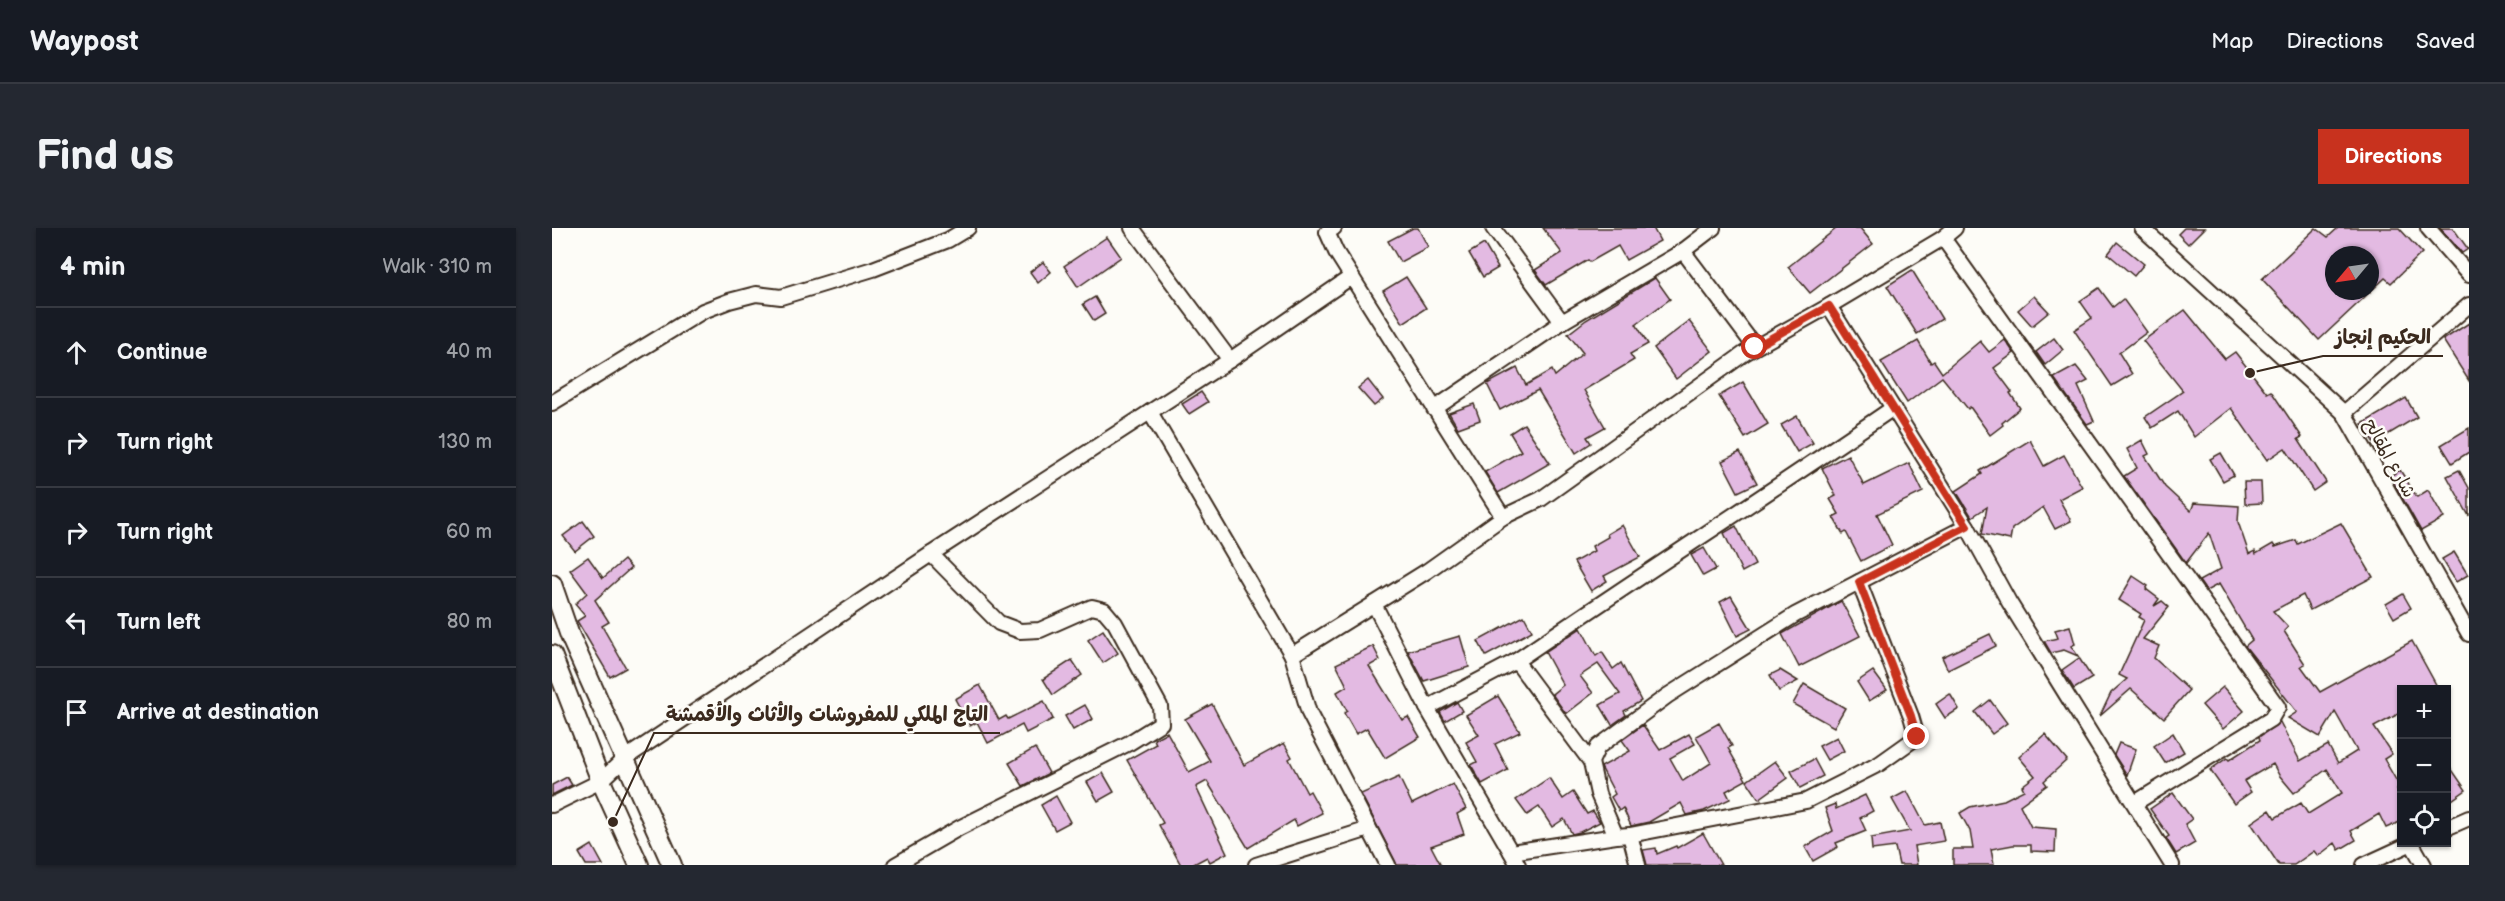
<!DOCTYPE html>
<meta charset="utf-8">
<style>
:root{--surface:#171b24;--page:#242831;--text:#f1f3f6;--muted:#9ea1a6;--line:#363941;--accent:#c8321e}
body{margin:0;font-family:"Balsamiq Sans","Playpen Sans Arabic",sans-serif;background:var(--page);color:var(--text)}
.controls{position:absolute;right:18px;bottom:18px;display:grid;overflow:hidden;border-radius:0px;box-shadow:0 2px 4px #0004}
.controls button{width:54px;height:54px;display:grid;place-items:center;padding:0;border:0;border-bottom:2px solid var(--line);background:var(--surface);color:var(--text);font:30px sans-serif}
.compass{position:absolute;left:1773px;top:18px;width:54px;height:54px;border-radius:50%;background:var(--surface);box-shadow:0 2px 4px #0004;rotate:241deg}
.stop{position:absolute;width:18px;height:18px;margin:-14px;border:4px solid #c8321e;border-radius:50%;background:#fff}
.stop.end{background:#c8321e;border-color:#fff;box-shadow:0 2px 6px #0008}
.list{margin:0;padding:0;list-style:none}
h2{display:flex;justify-content:space-between;align-items:center;height:78px;margin:0;padding:0 24px;font-size:26px}
h2 small{font-size:20px;font-weight:400;color:var(--muted)}
.list li{display:grid;grid-template-columns:39px 1fr auto;gap:18px;align-items:center;box-sizing:border-box;height:90px;padding:0 24px;border-top:2px solid var(--line)}
.list b{display:block;font-size:22px;white-space:nowrap}
.list em{font-size:20px;font-style:normal;color:var(--muted)}
.icon{flex:none;width:33px;height:33px;fill:none;stroke:currentColor;stroke-width:2;stroke-linecap:round;stroke-linejoin:round}
.map{position:relative;flex:none;width:1917px;height:637px;overflow:hidden;border-radius:0px}
header{display:flex;align-items:center;gap:36px;box-sizing:border-box;height:84px;padding:0 30px;background:var(--surface);border-bottom:2px solid var(--line)}
header strong{font-size:28px}
nav{display:flex;gap:33px;margin-inline-start:auto;font-size:21px}
.intro{display:flex;align-items:center;justify-content:space-between;box-sizing:border-box;height:144px;padding:0 36px}
h1{margin:0;font-size:42px}
.button{padding:15px 27px;border-radius:0px;background:var(--accent);color:#fff;font-size:21px;font-weight:700}
main{display:flex;gap:36px;padding:0 36px}
aside{flex:1;background:var(--surface);border-radius:0px;box-shadow:0 2px 4px #0004}
.map>svg:first-child{display:block}
.building{fill:#e3bae2;stroke:#3b2a1e;stroke-width:1.5;fill-rule:evenodd}
.lines{fill:none;stroke-linecap:round;stroke-linejoin:round}
.minor-casing{stroke:#3b2a1e;stroke-width:18}
.major-casing{stroke:#3b2a1e;stroke-width:22}
.minor{stroke:#fdfcf7;stroke-width:14}
.major{stroke:#fdfcf7;stroke-width:18}
.route{stroke:#c8321e;stroke-width:8}
.labels{text-anchor:middle;stroke-width:5;stroke-linejoin:round;paint-order:stroke}
.street-label{font-size:18px;fill:#3b2a1e;stroke:#fdfcf7}
.leader{fill:none;stroke:#3b2a1e;stroke-width:2}
.callout-dot{fill:#3b2a1e;stroke:#fdfcf7;stroke-width:2}
.callout-label{font-size:20px;text-anchor:middle;font-weight:bold;fill:#3b2a1e;stroke:#fdfcf7;stroke-width:5;stroke-linejoin:round;paint-order:stroke}
</style>
<header>
<strong>Waypost</strong>
<nav><a>Map</a><a>Directions</a><a>Saved</a></nav>
</header>
<div class="intro"><h1>Find us</h1><a class="button">Directions</a></div>
<main>
<aside>
<h2>4 min<small>Walk · 310 m</small></h2>
<ul class="list">
<li><svg class="icon" aria-label="ahead" viewBox="0 0 24 24"><path d="M12 20V5M6 11l6-6 6 6"/></svg><div><b>Continue</b></div><em>40 m</em></li>
<li><svg class="icon" aria-label="right" viewBox="0 0 24 24"><path d="M7 20v-9h11M14 6l5 5-5 5"/></svg><div><b>Turn right</b></div><em>130 m</em></li>
<li><svg class="icon" aria-label="right" viewBox="0 0 24 24"><path d="M7 20v-9h11M14 6l5 5-5 5"/></svg><div><b>Turn right</b></div><em>60 m</em></li>
<li><svg class="icon" aria-label="left" viewBox="0 0 24 24"><path d="M17 20v-9H6M10 6l-5 5 5 5"/></svg><div><b>Turn left</b></div><em>80 m</em></li>
<li><svg class="icon" aria-label="arrive" viewBox="0 0 24 24"><path d="M6 21V4h12l-3 4 3 4H6"/></svg><div><b>Arrive at destination</b></div></li>
</ul>
</aside>
<div class="map">
<svg width="1917" height="637" viewBox="0 0 1917 637">
<rect width="100%" height="100%" fill="#fdfcf7"/>
<filter id="ink" filterUnits="userSpaceOnUse"><feTurbulence type="fractalNoise" baseFrequency=".0167" numOctaves="2"/><feDisplacementMap in="SourceGraphic" scale="12" xChannelSelector="R" yChannelSelector="G"/><feConvolveMatrix kernelMatrix="1 2 1 2 8 2 1 2 1" color-interpolation-filters="sRGB"/></filter>
<g filter="url(#ink)">
<g class="building">
<polygon points="861,0 866,0 876,19 848,34 836,13"/>
<polygon points="991,0 1101,0 1108,13 1074,32 1066,18 1038,34 1036,32 994,57 983,42 1010,25"/>
<polygon points="1285,0 1308,0 1321,16 1258,65 1236,39"/>
<polygon points="1632,0 1652,0 1636,16 1626,6"/>
<path d="M1764,0L1776,9L1786,0H1847L1870,25L1839,55L1833,50L1767,112L1710,51ZM1782,27H1818V63H1782Z"/>
<polygon points="1888,0 1901,0 1916,21 1910,25"/>
<polygon points="555,9 569,29 526,59 512,38"/>
<polygon points="1565,14 1592,36 1582,48 1556,26"/>
<polygon points="932,16 946,40 931,49 917,25"/>
<polygon points="491,34 499,44 486,55 478,44"/>
<polygon points="1360,42 1390,91 1365,106 1335,58"/>
<polygon points="854,49 874,80 851,95 831,63"/>
<polygon points="1103,50 1118,71 1084,96 1096,116 1078,126 1082,132 1032,162 1053,199 1035,209 1039,215 1024,225 986,162 948,182 935,156 965,140 974,157 1000,142 1003,148 1031,125 1016,106 1034,92"/>
<polygon points="1547,60 1561,79 1571,71 1595,104 1567,125 1580,146 1560,158 1522,102 1540,90 1528,73"/>
<polygon points="1482,68 1497,84 1480,98 1466,82"/>
<polygon points="543,69 553,86 542,93 531,76"/>
<polygon points="1633,82 1673,131 1683,124 1715,165 1719,163 1750,209 1746,211 1774,254 1761,263 1733,220 1715,232 1679,180 1642,209 1626,183 1600,200 1593,189 1631,163 1591,113"/>
<polygon points="1137,93 1160,123 1124,151 1102,120"/>
<polygon points="1917,95 1917,153 1891,112"/>
<polygon points="1502,110 1511,122 1493,137 1484,124"/>
<polygon points="1453,112 1462,125 1442,140 1460,164 1458,165 1468,180 1450,195 1451,197 1438,207 1418,179 1416,181 1390,149 1355,175 1329,134 1366,113 1379,135 1382,133 1390,145 1428,113 1437,124"/>
<polygon points="1524,138 1536,153 1526,158 1542,193 1535,196 1502,150"/>
<polygon points="816,152 831,171 822,178 806,160"/>
<polygon points="1191,154 1216,196 1193,210 1167,168"/>
<polygon points="649,164 656,174 637,186 630,176"/>
<polygon points="1854,170 1865,189 1822,215 1810,196"/>
<polygon points="922,176 928,192 906,200 897,185"/>
<polygon points="1245,188 1261,215 1245,224 1229,197"/>
<polygon points="972,196 998,235 946,265 933,244 969,223 958,205"/>
<polygon points="1917,200 1917,224 1900,235 1889,217"/>
<polygon points="1478,212 1492,238 1512,227 1530,259 1507,271 1519,293 1503,301 1491,279 1460,301 1458,312 1430,306 1435,279 1420,289 1404,263 1430,246 1428,243"/>
<polygon points="1590,212 1597,226 1593,228 1613,259 1639,283 1642,275 1687,278 1686,294 1697,326 1703,323 1704,326 1721,316 1723,319 1744,312 1746,316 1789,295 1821,349 1758,382 1751,367 1721,383 1736,399 1732,403 1753,436 1749,438 1768,464 1860,413 1887,462 1850,462 1850,484 1822,499 1840,526 1832,531 1848,559 1845,561 1850,569 1850,593 1834,600 1827,586 1799,603 1804,612 1787,622 1783,615 1766,628 1762,623 1742,637 1727,637 1699,595 1718,582 1723,590 1749,575 1756,586 1790,565 1775,541 1742,565 1727,547 1721,536 1692,553 1699,564 1682,576 1658,542 1675,530 1677,532 1708,512 1707,509 1728,494 1748,533 1776,517 1786,535 1805,523 1783,484 1768,509 1736,490 1745,484 1693,418 1700,412 1667,356 1654,363 1647,353 1669,341 1657,305 1634,335 1572,248 1585,240 1575,221"/>
<polygon points="1188,224 1205,255 1186,264 1170,233"/>
<polygon points="1669,225 1682,247 1671,253 1658,231"/>
<polygon points="1296,227 1312,257 1357,235 1371,264 1325,286 1340,317 1309,333 1294,304 1291,306 1281,289 1287,286 1278,271 1284,268 1270,240"/>
<polygon points="1848,242 1865,269 1876,262 1892,290 1869,303 1838,248"/>
<polygon points="1907,242 1917,260 1917,288 1895,248"/>
<polygon points="1692,254 1709,254 1710,275 1693,276"/>
<polygon points="31,293 42,308 23,323 11,308"/>
<polygon points="1070,297 1088,329 1052,348 1055,353 1039,363 1022,334 1042,323 1040,318 1056,309 1055,306"/>
<polygon points="1184,298 1203,337 1190,344 1172,305"/>
<polygon points="1152,320 1164,341 1151,348 1139,327"/>
<polygon points="1902,324 1916,347 1904,354 1890,331"/>
<polygon points="36,329 51,350 72,332 79,340 43,372 57,394 50,398 74,440 58,449 25,393 33,388 23,376 35,365 18,342"/>
<polygon points="1581,348 1596,358 1594,361 1607,371 1602,378 1610,373 1617,379 1591,411 1607,418 1602,430 1637,462 1612,490 1579,461 1548,488 1559,465 1575,451 1567,447 1592,392 1587,389 1589,386 1567,372"/>
<polygon points="1851,366 1859,380 1842,390 1834,376"/>
<polygon points="1179,368 1199,401 1185,408 1168,374"/>
<polygon points="1289,373 1308,408 1247,439 1230,406"/>
<polygon points="972,388 980,403 934,428 926,413"/>
<polygon points="1518,398 1523,416 1519,418 1526,428 1512,422 1499,425 1492,413 1506,410 1503,402"/>
<polygon points="1029,400 1044,428 1050,424 1061,441 1069,435 1089,473 1072,483 1074,487 1060,497 1048,477 1068,466 1046,436 1028,448 1041,465 1014,486 1000,466 1011,457 993,424"/>
<polygon points="551,402 566,425 551,435 536,412"/>
<polygon points="1438,406 1444,418 1396,442 1390,429"/>
<polygon points="908,408 917,439 872,453 856,423"/>
<polygon points="821,418 828,432 817,438 850,492 856,489 868,509 833,530 815,500 804,506 792,485 795,483 785,464 795,458 784,436"/>
<polygon points="1527,430 1540,450 1522,461 1510,442"/>
<polygon points="520,432 530,447 501,467 491,451"/>
<polygon points="1228,442 1246,453 1227,463 1218,447"/>
<polygon points="1321,443 1335,462 1317,473 1305,454"/>
<polygon points="1252,456 1293,480 1282,499 1241,476"/>
<polygon points="428,457 447,492 454,488 456,491 492,473 501,491 474,505 470,497 436,515 425,494 418,498 403,471"/>
<polygon points="1671,459 1692,483 1671,501 1650,477"/>
<polygon points="1398,466 1407,481 1393,490 1384,476"/>
<polygon points="946,468 968,504 943,516 956,542 930,556 919,537 925,534 914,514 927,507 914,487"/>
<polygon points="1438,472 1455,495 1440,506 1423,484"/>
<polygon points="905,474 910,483 893,493 888,484"/>
<polygon points="660,476 692,537 732,515 740,529 737,531 755,565 758,563 770,585 745,598 742,592 696,620 655,553 644,559 675,625 658,634 655,629 640,637 629,637 607,597 611,595 575,532 604,516 602,511 615,504 637,544 658,533 633,491"/>
<polygon points="533,477 541,491 521,502 513,488"/>
<polygon points="1167,495 1180,518 1176,520 1194,552 1174,563 1178,571 1152,583 1135,587 1129,575 1097,594 1079,598 1071,580 1067,583 1059,569 1063,566 1049,539 1078,523 1070,512 1091,497 1108,522 1137,506 1143,516 1118,530 1131,553 1159,535 1144,508"/>
<polygon points="1621,505 1632,524 1613,535 1602,518"/>
<polygon points="1493,506 1515,532 1492,553 1495,557 1468,577 1479,599 1504,601 1503,624 1479,623 1479,617 1461,617 1439,621 1442,637 1401,637 1401,621 1421,621 1418,603 1408,585 1418,579 1452,572 1472,562 1470,558 1483,548 1467,529"/>
<polygon points="1285,509 1292,523 1275,532 1267,518"/>
<polygon points="1567,515 1584,521 1575,547 1562,527"/>
<polygon points="483,520 497,545 471,558 457,535"/>
<polygon points="1262,531 1271,548 1248,560 1239,543"/>
<polygon points="1223,533 1236,550 1207,571 1195,553"/>
<polygon points="1894,533 1914,562 1894,576"/>
<polygon points="551,545 562,564 546,573 535,554"/>
<polygon points="15,549 20,557 0,567 0,557"/>
<polygon points="847,549 860,576 901,556 914,581 905,586 912,606 879,618 889,637 845,637 809,566"/>
<polygon points="997,550 1011,571 1021,564 1035,586 1041,583 1048,594 1028,604 1020,606 1012,591 1000,599 987,579 975,587 964,572"/>
<polygon points="1355,563 1373,597 1388,594 1392,613 1362,618 1365,637 1347,637 1343,619 1320,622 1319,610 1358,603 1340,571"/>
<polygon points="1621,565 1640,591 1633,596 1643,615 1624,626 1614,610 1617,608 1598,581"/>
<polygon points="1313,567 1321,583 1308,590 1314,603 1284,615 1286,619 1261,633 1253,619 1281,603 1273,580 1283,576 1284,581"/>
<polygon points="504,568 518,594 503,602 489,577"/>
<polygon points="1151,605 1169,637 1095,637 1091,622 1104,620 1105,626 1124,618 1125,620"/>
<polygon points="40,617 51,637 34,637 27,625"/>
</g>
<g class="lines">
<defs>
<g id="minor">
<polyline points="580,0 678,132"/>
<polyline points="782,0 775,4 784,24 951,289"/>
<polyline points="941,0 1010,94 1131,23 1203,119"/>
<polyline points="1403,0 1391,10 1726,479 1719,491 1583,575"/>
<polyline points="1590,0 1792,185"/>
<polyline points="1876,0 1917,47"/>
<polyline points="1131,23 1161,0"/>
<polyline points="1917,77 1792,185 1917,406"/>
<polyline points="1277,78 1391,10"/>
<polyline points="0,175 151,83 177,73 204,66 229,69 321,41 396,12 416,0"/>
<polyline points="882,181 1010,94"/>
<polyline points="598,184 740,427"/>
<polyline points="822,376 740,427 757,485 836,637"/>
<path d="M964,433C1089,347 1216,266 1341,180"/>
<polyline points="875,480 822,376 875,343 951,289 989,271 1193,125 1277,78 1415,298"/>
<polyline points="0,577 49,553 72,531 379,326 678,132 799,49"/>
<polyline points="1894,600 1917,590"/>
<polyline points="1078,607 1086,637"/>
<polyline points="1064,608 1078,607 1254,573 1327,536 1365,509 1359,488 1307,354"/>
<polyline points="1860,616 1872,637"/>
<polyline points="959,624 875,480 964,433 1039,534"/>
<polyline points="343,637 407,600 577,515 609,495 608,478 563,395 552,382 540,379 488,402 468,403 447,395 379,326"/>
<polyline points="704,637 817,601"/>
<polyline points="966,637 959,624 1064,608 1046,566 1039,534 1046,519 1115,468 1243,387 1415,298 1457,374 1620,637"/>
<polyline points="1812,637 1862,614"/>
</g>
<g id="major">
<polyline points="0,356 18,408 120,637"/>
<polyline points="0,427 49,553 87,637"/>
</g>
</defs>
<use href="#minor" class="minor-casing"/>
<use href="#major" class="major-casing"/>
<use href="#minor" class="minor"/>
<use href="#major" class="major"/>
</g>
</g>
<g class="lines" filter="url(#ink)">
<polyline class="route" points="1203,119 1277,78 1415,298 1307,354 1359,488 1365,509"/>
</g>
<g class="labels">
<g class="street-label">
<text transform="translate(1838 230) rotate(61)" y="6">شارع المقالح</text>
</g>
</g>
<path class="leader" d="M1698 145L1771 128H1891M61 594L102 505H448"/>
<g class="callout-dot">
<circle cx="1698" cy="145" r="6"/>
<circle cx="61" cy="594" r="6"/>
</g>
<g class="callout-label">
<text x="1831" y="116">الحكيم إنجاز</text>
<text x="275" y="493">التاج الملكي للمفروشات والأثاث والأقمشة</text>
</g>
</svg>
<div class="controls">
<button>+</button>
<button>−</button>
<button><svg class="icon" aria-label="locate" viewBox="0 0 24 24"><circle cx="12" cy="12" r="6"/><path d="M12 2v4M12 18v4M2 12h4M18 12h4"/></svg></button>
</div>
<svg class="compass" viewBox="-18 -18 36 36"><path d="M0-13l5 13h-10z" fill="#e53935"/><path d="M0 13l5-13h-10z" fill="#9ea1a6"/></svg>
<div class="stop" style="left:1203px;top:119px"></div>
<div class="stop end" style="left:1365px;top:509px"></div>
</div>
</main>
